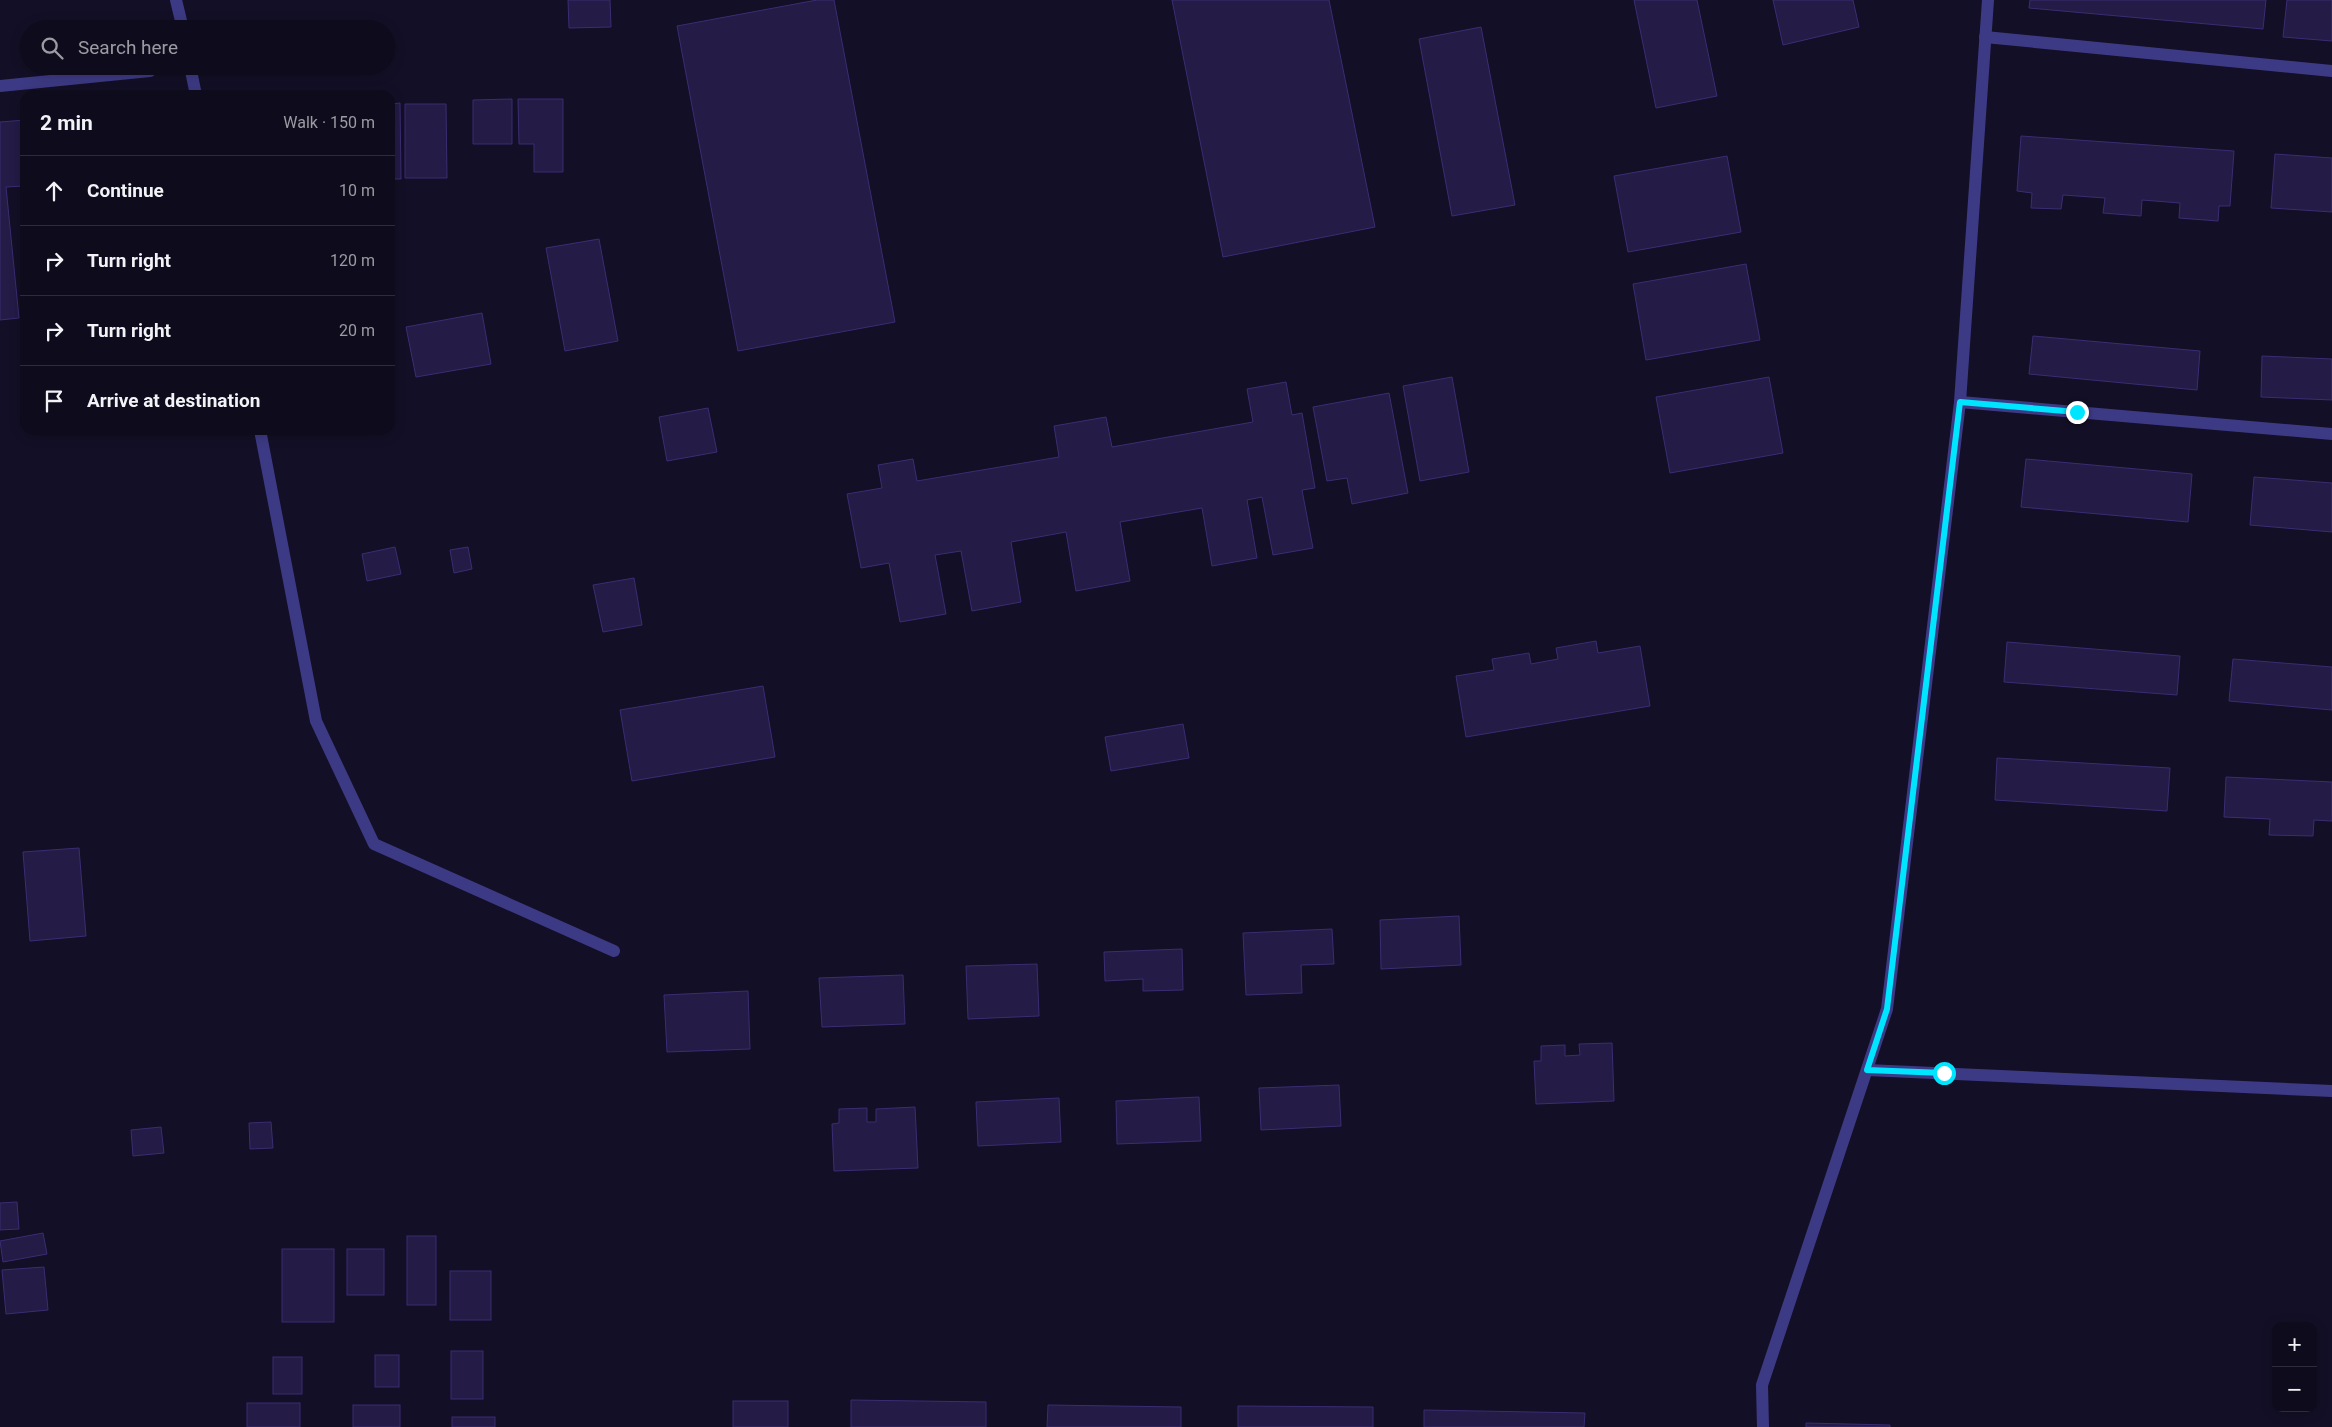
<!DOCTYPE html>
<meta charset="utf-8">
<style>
:root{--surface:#0e0b1c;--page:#1c1929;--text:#f1f3f6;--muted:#9b9ba3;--line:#2e2b3b}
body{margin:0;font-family:Roboto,sans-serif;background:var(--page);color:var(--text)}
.controls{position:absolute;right:15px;bottom:15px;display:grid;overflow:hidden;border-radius:10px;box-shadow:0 2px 12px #0003}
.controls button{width:45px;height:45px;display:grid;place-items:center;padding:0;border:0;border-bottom:1px solid var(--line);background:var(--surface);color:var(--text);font:25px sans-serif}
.stop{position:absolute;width:15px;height:15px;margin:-11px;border:4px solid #00e5ff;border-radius:50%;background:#fff}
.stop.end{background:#00e5ff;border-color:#fff;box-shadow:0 1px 5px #0008}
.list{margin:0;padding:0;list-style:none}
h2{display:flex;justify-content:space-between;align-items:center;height:65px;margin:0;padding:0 20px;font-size:21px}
h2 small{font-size:16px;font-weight:400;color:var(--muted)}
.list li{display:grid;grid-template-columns:32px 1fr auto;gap:15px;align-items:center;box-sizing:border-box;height:70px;padding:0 20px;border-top:1px solid var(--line)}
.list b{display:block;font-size:19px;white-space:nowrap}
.list em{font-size:16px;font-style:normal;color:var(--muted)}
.icon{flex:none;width:28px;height:28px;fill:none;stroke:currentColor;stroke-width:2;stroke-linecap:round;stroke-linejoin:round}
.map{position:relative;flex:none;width:2332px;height:1427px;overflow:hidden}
.search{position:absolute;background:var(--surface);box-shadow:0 2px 12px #0003;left:20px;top:20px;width:375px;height:55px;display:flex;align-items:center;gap:12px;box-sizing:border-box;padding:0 18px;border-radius:28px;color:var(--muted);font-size:19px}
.panel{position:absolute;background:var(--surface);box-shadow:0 2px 12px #0003;left:20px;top:90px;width:375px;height:345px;border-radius:15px}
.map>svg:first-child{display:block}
.building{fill:#241b47;stroke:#3b2d73}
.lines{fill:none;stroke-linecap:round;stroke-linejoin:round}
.lane{stroke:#3d3a85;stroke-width:12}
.street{stroke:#3d3a85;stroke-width:12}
.route{stroke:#00e5ff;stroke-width:6}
</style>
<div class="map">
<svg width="2332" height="1427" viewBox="0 0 2332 1427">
<rect width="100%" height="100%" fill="#130f26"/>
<g class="building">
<polygon points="568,0 610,0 611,27 569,28"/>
<polygon points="817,0 834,0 895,322 738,351 677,26"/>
<polygon points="1172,0 1329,0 1375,227 1223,257"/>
<polygon points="1634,0 1697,0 1717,96 1656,108"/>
<polygon points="1773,0 1853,0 1859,27 1783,45"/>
<polygon points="2030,0 2266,0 2263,29 2029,8"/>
<polygon points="2287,0 2332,0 2332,41 2283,37"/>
<polygon points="1481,27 1515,205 1452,216 1419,39"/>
<polygon points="512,99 512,144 473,144 473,100"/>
<polygon points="518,99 563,99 563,172 534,172 534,144 519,144"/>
<polygon points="400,103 401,179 390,179 390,104"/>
<polygon points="405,104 446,104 447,178 405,178"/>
<polygon points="25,120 25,186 6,187 19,318 0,320 0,122"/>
<polygon points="2021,136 2234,151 2230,206 2219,206 2218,221 2179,218 2180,203 2142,200 2141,216 2103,213 2105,198 2063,195 2061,209 2031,208 2032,193 2017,191"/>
<polygon points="2275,154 2332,158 2332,212 2271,208"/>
<polygon points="1727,156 1741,232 1628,252 1614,176"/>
<polygon points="599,239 618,341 565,351 546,248"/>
<polygon points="1746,264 1760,340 1646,360 1633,284"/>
<polygon points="482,313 491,364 416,377 406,327"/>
<polygon points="2033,336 2200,351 2197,390 2029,374"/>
<polygon points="2262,356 2332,359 2332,400 2261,397"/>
<polygon points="1452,377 1469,472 1420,481 1403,386"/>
<polygon points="1769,377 1783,453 1670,473 1656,397"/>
<polygon points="1286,382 1292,415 1302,413 1315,488 1302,490 1313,548 1273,555 1262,497 1247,500 1257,558 1212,566 1202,508 1120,522 1130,581 1076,591 1066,532 1011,542 1021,602 972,611 961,551 935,555 946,614 900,622 889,563 861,568 847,494 882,488 878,465 913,459 917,481 1059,457 1054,426 1106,417 1112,447 1253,422 1247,389"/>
<polygon points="1389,393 1408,493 1352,504 1347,478 1327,481 1313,407"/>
<polygon points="708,408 717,452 667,461 659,417"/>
<polygon points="2026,459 2192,474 2188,522 2021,507"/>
<polygon points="2254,477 2332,483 2332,532 2250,525"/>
<polygon points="395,547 401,574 367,581 362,554"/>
<polygon points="468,547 472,569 454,573 450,550"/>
<polygon points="634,578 642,625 603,632 593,585"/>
<polygon points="1596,641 1598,653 1640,646 1650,706 1466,737 1456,676 1494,670 1492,659 1529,653 1531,664 1558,659 1556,648"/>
<polygon points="2007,642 2180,656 2177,695 2004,682"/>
<polygon points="2233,659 2332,667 2332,710 2229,701"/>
<polygon points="763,686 775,757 632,781 620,710"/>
<polygon points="1183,724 1189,758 1111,771 1105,737"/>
<polygon points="1997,758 2170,768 2167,811 1995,800"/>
<polygon points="2226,777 2332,782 2332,821 2314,820 2313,836 2269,835 2270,819 2224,817"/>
<polygon points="79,848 86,936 30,941 23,852"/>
<polygon points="1459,916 1461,965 1381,969 1380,920"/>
<polygon points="1332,929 1334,964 1301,965 1302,993 1246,995 1243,933"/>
<polygon points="1182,949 1183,990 1143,991 1143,979 1105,981 1104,952"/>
<polygon points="1037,964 1039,1016 968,1019 966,966"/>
<polygon points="903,975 905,1024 822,1027 819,978"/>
<polygon points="748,991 750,1049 667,1052 664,995"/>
<polygon points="1612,1043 1614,1101 1536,1104 1534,1061 1541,1061 1541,1046 1565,1045 1565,1056 1580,1055 1579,1044"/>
<polygon points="1339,1085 1341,1126 1261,1130 1259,1088"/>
<polygon points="1199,1097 1201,1141 1117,1144 1116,1101"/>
<polygon points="1059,1098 1061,1142 978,1146 976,1102"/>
<polygon points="915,1107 918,1168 834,1171 832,1124 839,1123 839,1109 867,1108 867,1122 876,1122 876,1109"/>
<polygon points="271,1122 273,1148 250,1149 249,1123"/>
<polygon points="161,1127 164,1153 133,1156 131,1130"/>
<polygon points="17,1202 19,1229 0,1230 0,1203"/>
<polygon points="43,1233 47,1254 3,1262 0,1241"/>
<rect x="407" y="1236" width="29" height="69"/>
<rect x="282" y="1249" width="52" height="73"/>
<rect x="347" y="1249" width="37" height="46"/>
<polygon points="44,1267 48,1310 6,1314 2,1270"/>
<rect x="450" y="1271" width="41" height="49"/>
<rect x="451" y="1351" width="32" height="48"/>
<rect x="375" y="1355" width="24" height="32"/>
<rect x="273" y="1357" width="29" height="37"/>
<polygon points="851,1400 986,1402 986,1427 851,1427"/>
<rect x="733" y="1401" width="55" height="26"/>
<rect x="247" y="1403" width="53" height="24"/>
<rect x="353" y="1405" width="47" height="22"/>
<polygon points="1048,1405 1181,1407 1181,1427 1047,1427"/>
<polygon points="1238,1406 1373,1407 1373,1427 1238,1427"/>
<polygon points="1424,1410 1585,1413 1584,1427 1424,1427"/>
<rect x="452" y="1417" width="43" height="10"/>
<polygon points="1806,1423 1890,1425 1890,1427 1806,1427"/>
</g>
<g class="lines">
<g class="lane">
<polyline points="176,0 183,29"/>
<polyline points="190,66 196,95"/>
<polyline points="0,86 150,71 155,66"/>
<polyline points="260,430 316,721 374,844 614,951"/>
</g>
<g class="street">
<polyline points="1985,37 2332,71"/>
<polyline points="1960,402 2332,434"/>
<polyline points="1867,1070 2332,1091"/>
<polyline points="1763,1427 1762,1385 1887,1009 1960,402 1988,0"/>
</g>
</g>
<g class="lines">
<polyline class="route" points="1944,1073 1867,1070 1887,1009 1960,402 2077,412"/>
</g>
</svg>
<div class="controls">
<button>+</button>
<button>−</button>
</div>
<div class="stop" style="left:1944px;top:1073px"></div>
<div class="stop end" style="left:2077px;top:412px"></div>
<div class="search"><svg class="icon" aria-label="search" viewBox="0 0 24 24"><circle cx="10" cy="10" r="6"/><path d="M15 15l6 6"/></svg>Search here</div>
<section class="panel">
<h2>2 min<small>Walk · 150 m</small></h2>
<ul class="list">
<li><svg class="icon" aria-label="ahead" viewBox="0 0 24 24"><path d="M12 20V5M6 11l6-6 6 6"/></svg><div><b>Continue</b></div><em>10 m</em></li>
<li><svg class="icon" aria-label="right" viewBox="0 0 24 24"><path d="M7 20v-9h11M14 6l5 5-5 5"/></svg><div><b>Turn right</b></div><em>120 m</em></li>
<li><svg class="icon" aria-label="right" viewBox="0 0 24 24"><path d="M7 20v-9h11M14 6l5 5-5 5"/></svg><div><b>Turn right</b></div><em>20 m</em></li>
<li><svg class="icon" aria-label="arrive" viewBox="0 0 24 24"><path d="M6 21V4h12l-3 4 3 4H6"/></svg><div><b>Arrive at destination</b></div></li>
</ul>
</section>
</div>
